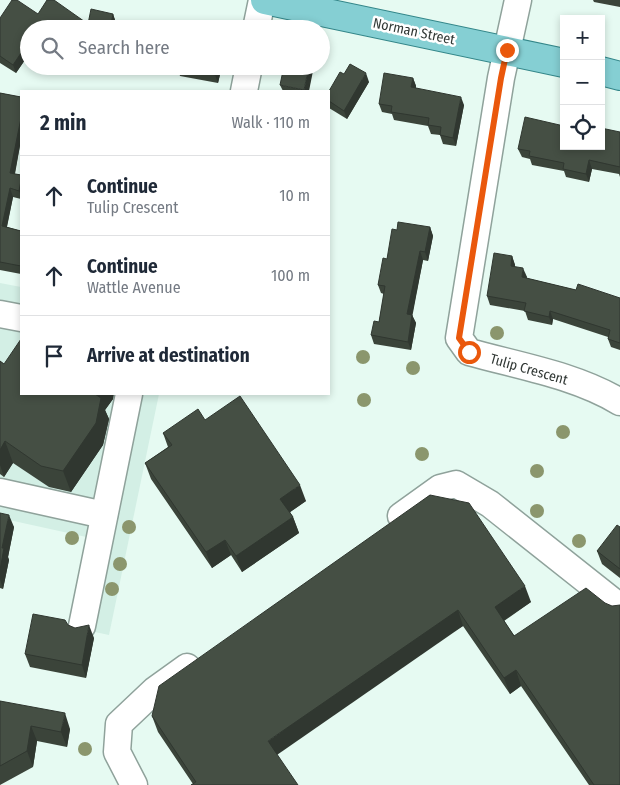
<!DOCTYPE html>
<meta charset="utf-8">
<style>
:root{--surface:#fff;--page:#f2f2f3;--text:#1f2937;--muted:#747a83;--line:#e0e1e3}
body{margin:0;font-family:"Fira Sans Condensed",sans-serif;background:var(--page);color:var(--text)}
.controls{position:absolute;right:15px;top:15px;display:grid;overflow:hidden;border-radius:0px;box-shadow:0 2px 8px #0003}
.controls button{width:45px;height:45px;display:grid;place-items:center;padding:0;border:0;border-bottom:1px solid var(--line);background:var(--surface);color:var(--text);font:25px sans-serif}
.stop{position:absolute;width:15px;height:15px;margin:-11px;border:4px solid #ea580c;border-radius:50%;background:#fff}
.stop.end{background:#ea580c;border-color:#fff;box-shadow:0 1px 5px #0008}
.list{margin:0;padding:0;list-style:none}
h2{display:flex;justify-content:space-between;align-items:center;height:65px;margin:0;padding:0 20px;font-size:21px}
h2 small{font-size:16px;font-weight:400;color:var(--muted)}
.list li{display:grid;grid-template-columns:32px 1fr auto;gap:15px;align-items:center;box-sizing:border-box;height:80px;padding:0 20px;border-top:1px solid var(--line)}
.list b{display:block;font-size:19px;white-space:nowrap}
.list p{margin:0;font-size:16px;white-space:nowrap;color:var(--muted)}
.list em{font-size:16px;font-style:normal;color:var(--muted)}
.icon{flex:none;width:28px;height:28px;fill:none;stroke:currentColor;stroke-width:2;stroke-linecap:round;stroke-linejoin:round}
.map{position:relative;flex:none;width:620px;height:785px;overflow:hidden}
.search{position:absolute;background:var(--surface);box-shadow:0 2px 8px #0003;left:20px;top:20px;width:310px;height:55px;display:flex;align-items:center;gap:12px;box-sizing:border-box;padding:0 18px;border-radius:28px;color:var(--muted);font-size:19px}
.panel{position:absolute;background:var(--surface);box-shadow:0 2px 8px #0003;left:20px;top:90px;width:310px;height:305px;border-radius:0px}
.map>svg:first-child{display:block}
.built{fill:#d3efe5}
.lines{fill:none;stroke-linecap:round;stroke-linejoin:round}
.minor-casing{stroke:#8fa29b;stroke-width:29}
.major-casing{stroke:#338689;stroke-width:30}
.minor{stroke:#fff;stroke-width:26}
.major{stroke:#85cfd3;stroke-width:28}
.tree{fill:#8b966d}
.wall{fill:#3b443a}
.shaded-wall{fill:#303730}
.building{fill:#454f44;stroke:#303730}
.route{stroke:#ea580c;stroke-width:6}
.labels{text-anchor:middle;stroke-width:5;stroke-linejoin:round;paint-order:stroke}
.street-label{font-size:14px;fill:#323936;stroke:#fff}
</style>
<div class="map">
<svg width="620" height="785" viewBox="0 0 620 785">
<rect width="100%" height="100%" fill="#e6faf2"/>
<polygon class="built" points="0,283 21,287 21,394 159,394 109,635 81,629 91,538 0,518"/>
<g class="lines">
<defs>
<g id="minor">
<path d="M518,0L501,78L459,338L469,352C519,366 575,375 620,402"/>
<polyline points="256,29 262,0"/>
<polyline points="244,91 249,66"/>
<polyline points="0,314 21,318"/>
<polyline points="0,492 104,515"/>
<polyline points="401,516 440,488 456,484 490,504 620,607"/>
<polyline points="82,626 129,394"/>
<polyline points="134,785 117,752 119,724 155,690 187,667"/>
</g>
<g id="major">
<polyline points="265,0 564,63"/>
<polyline points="601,71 620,76"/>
</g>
</defs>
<use href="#minor" class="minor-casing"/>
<use href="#major" class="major-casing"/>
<use href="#minor" class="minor"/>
<use href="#major" class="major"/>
</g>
<g class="tree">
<circle cx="497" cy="333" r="7"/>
<circle cx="363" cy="357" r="7"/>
<circle cx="413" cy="368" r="7"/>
<circle cx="364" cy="400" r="7"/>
<circle cx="563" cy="432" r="7"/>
<circle cx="422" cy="454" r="7"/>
<circle cx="537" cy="471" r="7"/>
<circle cx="537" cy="511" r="7"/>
<circle cx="129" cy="527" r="7"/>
<circle cx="72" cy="538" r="7"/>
<circle cx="579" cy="541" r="7"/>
<circle cx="120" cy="564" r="7"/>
<circle cx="112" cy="589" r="7"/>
<circle cx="85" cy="749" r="7"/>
</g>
<g class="wall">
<polygon points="593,0 620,0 620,7 594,2"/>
<polygon points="38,14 88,24 113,14 116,23 29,29 29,54 16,73 0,63 0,18"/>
<polygon points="171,66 222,66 218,83 180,76 177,67"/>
<polygon points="344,74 369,82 347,119 329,108 329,91"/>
<polygon points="413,78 416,86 416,88 464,105 456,146 443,144 440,135 431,134 428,126 394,120 392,114 382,112 379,104"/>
<polygon points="280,85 309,91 283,91"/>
<polygon points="0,93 21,97 21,140 15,174 21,175 21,199 13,197 7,227 21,231 21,274 0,270"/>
<polygon points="620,132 620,177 619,174 592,169 589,182 566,177 564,171 532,165 530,159 522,157 518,149 564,146"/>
<polygon points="430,227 433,236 428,261 423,260 412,315 416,323 411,350 374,344 371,335 379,322 384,294 381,293 378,285 397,230"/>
<polygon points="512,256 515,265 515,267 527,277 526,278 576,290 620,298 620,350 611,347 608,339 608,337 553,319 552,325 528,320 525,311 490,305 487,296"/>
<polygon points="0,361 4,364 113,399 105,410 109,419 103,445 71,492 49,487 13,463 4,477 0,474"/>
<polygon points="205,420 306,501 290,512 293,517 299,533 242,572 231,555 212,568 151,479 145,463 168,447 163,433"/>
<polygon points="430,495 531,602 504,621 620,785 589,785 521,686 510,694 463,626 193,784 158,732 152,716"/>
<polygon points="0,513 14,527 8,557 9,560 3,589 0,588"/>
<polygon points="620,527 620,578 602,564 597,551"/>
<polygon points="68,625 94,638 86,678 30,667 25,654"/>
<polygon points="0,701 70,729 67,747 37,741 33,767 0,785"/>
</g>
<g class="shaded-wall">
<polygon points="113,14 116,23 115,29 110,29"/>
<polygon points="29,41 29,54 16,73 13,65"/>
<polygon points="217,66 222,66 218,83 215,75"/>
<polygon points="309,66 314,66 309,91 305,91 304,90"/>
<polygon points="366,73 369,82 347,119 344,111"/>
<polygon points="413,78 416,86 414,96 411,87"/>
<polygon points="461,97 464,105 456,146 453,138"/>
<polygon points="21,118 21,140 13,182 10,173"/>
<polygon points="589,160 592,169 589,182 586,174"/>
<polygon points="21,180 21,196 19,191"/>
<polygon points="10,188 13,197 5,235 2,226"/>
<polygon points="430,227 433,236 428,261 425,252"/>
<polygon points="420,251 423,260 411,323 407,314"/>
<polygon points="512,256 515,265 514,275 511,266"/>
<polygon points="523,268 527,277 525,286 522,277"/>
<polygon points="550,311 553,319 552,325 549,317"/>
<polygon points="412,315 416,323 411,350 408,342"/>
<polygon points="94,394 114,394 113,399 105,410 109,419 103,445 71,492 63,471"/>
<polygon points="5,441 13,463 4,477 0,465 0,450"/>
<polygon points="300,485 306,501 286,515 280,499"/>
<polygon points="9,515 14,527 8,557 9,560 3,589 0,579 0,570 2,548"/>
<polygon points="293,517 299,533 242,572 236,556"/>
<polygon points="225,540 231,555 212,568 206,552"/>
<polygon points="525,586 531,602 500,623 495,607"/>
<polygon points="458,610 463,626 274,757 268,741"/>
<polygon points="89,625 94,638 86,678 82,665"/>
<polygon points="516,670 521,686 510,694 504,678"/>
<polygon points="65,713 70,729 67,747 61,732"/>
<polygon points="31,726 37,741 33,767 27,751"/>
</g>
<g class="building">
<polygon points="12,0 17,0 38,14 47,0 54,0 88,24 91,9 113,14 110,29 29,29 29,41 13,65 0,56 0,18"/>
<polygon points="157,21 199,29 156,29"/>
<polygon points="350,64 366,73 344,111 329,101 329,91 340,72 344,74"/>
<polygon points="177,66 217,66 215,75 177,67"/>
<polygon points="284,66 309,66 304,90 280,85"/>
<polygon points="384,73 413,78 411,87 461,97 453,138 440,135 441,127 428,125 429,118 391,112 392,106 379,104"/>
<polygon points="0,93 21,97 21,118 10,173 21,175 21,180 19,191 10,188 2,226 21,231 21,266 0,262"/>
<polygon points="525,117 564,126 564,146 601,146 601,128 620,132 620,167 589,160 586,174 563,169 564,163 529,156 530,151 518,149"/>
<polygon points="398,222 430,227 425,252 420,251 407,314 412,315 408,342 371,335 374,321 379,322 385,286 378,285 383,258 387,259 392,229 397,230"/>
<polygon points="494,253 512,256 511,266 523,268 522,277 576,290 578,284 620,298 620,343 608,339 610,330 550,311 549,317 524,311 526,303 487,296"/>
<polygon points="21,339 21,394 95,394 101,398 96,423 63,471 41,466 5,441 0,450 0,361 4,364"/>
<polygon points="240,396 300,485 280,499 293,517 236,556 225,540 206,552 145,463 172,445 163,433 198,409 205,420"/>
<polygon points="430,495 469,503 525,586 495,607 514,636 586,588 605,603 612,606 620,605 620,785 594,785 516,670 504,678 458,610 268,741 298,785 191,785 196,782 152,716 159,686"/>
<polygon points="0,513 9,515 2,548 4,548 0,570"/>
<polygon points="617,525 620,527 620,569 597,551"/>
<polygon points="33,614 65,620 68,625 75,628 89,625 82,665 25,654"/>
<polygon points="0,701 65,713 61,732 31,726 27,751 0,766"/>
</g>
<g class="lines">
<polyline class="route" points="469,352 459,338 501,78 507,50"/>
</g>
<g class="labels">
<g class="street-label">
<text transform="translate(414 31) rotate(12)" y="5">Norman Street</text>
<text transform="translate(529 369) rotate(16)" y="5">Tulip Crescent</text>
</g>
</g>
</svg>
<div class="controls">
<button>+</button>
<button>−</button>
<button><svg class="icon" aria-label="locate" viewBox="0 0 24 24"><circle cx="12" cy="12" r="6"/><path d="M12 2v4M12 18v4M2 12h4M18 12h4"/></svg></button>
</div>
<div class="stop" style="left:469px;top:352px"></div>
<div class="stop end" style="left:507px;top:50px"></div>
<div class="search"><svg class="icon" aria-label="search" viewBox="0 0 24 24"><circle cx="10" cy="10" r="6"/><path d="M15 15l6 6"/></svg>Search here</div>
<section class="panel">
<h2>2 min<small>Walk · 110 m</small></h2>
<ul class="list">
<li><svg class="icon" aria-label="ahead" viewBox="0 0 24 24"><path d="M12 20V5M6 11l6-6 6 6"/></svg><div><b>Continue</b><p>Tulip Crescent</p></div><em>10 m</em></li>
<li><svg class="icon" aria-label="ahead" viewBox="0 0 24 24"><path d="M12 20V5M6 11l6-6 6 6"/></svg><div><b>Continue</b><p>Wattle Avenue</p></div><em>100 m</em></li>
<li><svg class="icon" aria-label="arrive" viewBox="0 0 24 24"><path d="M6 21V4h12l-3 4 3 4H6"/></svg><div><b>Arrive at destination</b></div></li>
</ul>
</section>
</div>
